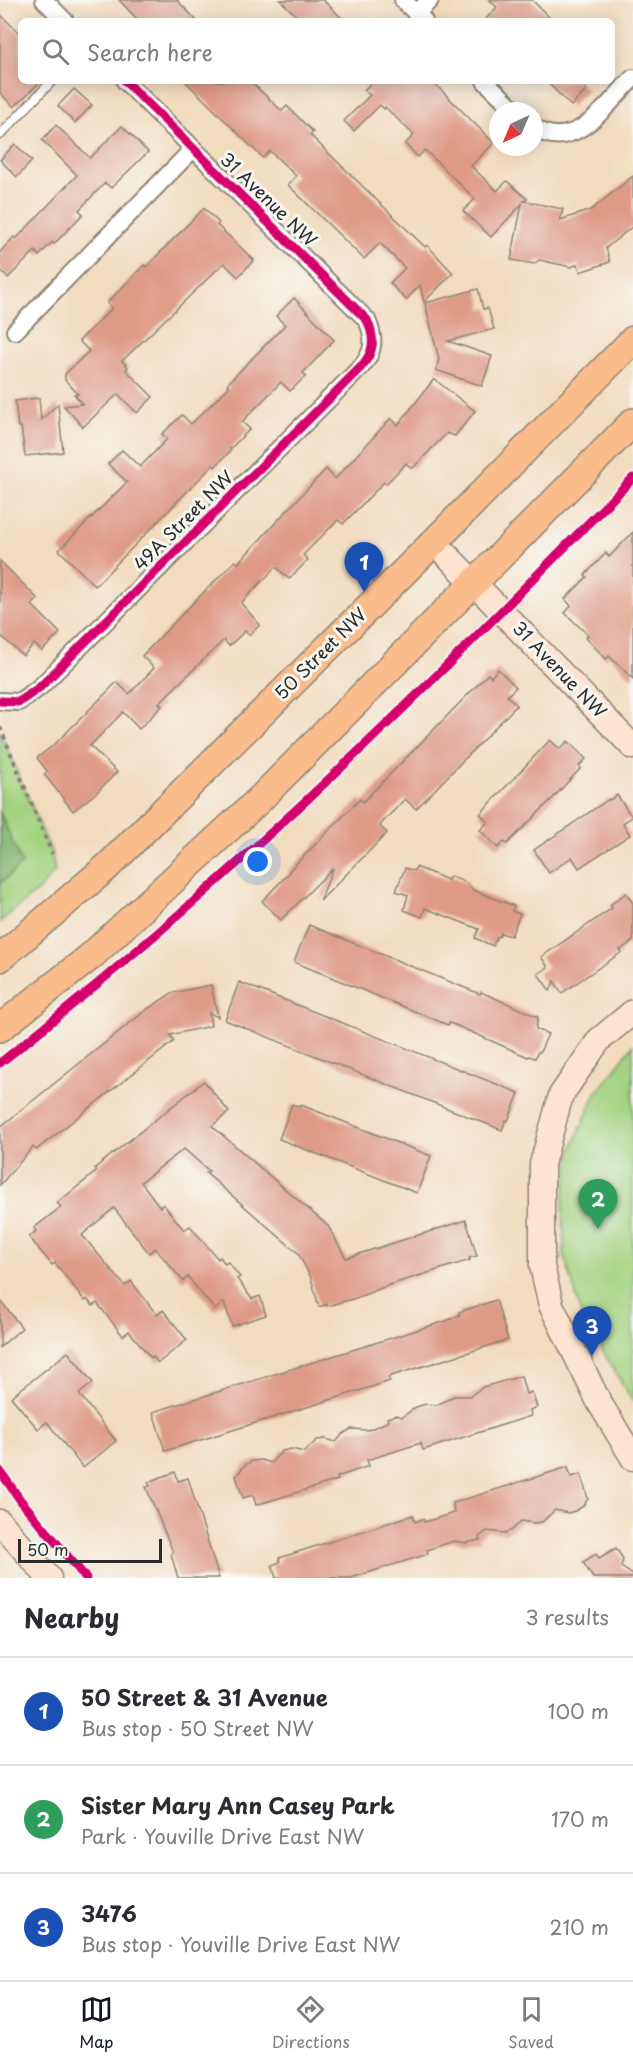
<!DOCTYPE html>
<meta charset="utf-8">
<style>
:root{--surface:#fff;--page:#f2f2f3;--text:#2b2b33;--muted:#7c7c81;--line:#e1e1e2;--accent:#111827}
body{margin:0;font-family:"Playpen Sans",sans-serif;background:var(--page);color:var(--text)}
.compass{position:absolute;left:489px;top:102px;width:54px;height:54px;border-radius:50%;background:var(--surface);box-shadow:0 3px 15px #0003;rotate:224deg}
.scale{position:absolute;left:18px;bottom:15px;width:144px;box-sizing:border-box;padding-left:6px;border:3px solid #2b2b2b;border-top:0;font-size:16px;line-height:21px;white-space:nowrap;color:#2b2b2b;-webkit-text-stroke:4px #f6f6f2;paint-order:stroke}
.you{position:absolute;left:258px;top:862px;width:21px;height:21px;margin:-15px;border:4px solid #fff;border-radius:50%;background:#1a73e8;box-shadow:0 0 0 9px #1a73e833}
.badge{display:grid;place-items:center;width:39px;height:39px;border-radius:50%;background:var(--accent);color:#fff;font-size:20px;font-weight:700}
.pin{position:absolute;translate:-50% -50px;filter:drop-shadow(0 2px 3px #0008)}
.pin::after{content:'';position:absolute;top:32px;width:21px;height:18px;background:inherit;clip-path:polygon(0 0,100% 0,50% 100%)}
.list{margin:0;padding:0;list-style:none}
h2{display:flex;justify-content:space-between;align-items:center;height:78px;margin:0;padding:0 24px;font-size:26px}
h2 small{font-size:20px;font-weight:400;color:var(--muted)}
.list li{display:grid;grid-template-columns:39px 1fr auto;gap:18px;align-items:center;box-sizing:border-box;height:108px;padding:0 24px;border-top:2px solid var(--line)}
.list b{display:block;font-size:22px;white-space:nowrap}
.list p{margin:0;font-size:20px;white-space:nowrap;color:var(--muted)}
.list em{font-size:20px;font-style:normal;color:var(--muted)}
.icon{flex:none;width:33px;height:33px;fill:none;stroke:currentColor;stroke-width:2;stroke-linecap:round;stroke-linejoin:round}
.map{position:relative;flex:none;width:633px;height:1578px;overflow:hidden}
.search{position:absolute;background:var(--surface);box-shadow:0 3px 15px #0003;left:18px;right:18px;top:18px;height:66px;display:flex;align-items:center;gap:15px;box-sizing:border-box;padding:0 21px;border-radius:9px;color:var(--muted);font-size:22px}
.sheet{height:402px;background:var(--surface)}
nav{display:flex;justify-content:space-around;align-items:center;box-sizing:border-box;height:84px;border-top:2px solid var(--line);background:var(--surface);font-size:16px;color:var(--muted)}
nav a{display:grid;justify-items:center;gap:3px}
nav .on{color:var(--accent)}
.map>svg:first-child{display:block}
.green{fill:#a3d381;stroke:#677f56;stroke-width:1.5}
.forest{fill:#82b56f;stroke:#56704d;stroke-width:1.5}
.building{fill:#de9a85}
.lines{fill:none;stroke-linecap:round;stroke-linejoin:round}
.lane-casing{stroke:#8e8474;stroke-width:11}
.street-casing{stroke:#8e8474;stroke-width:20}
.secondary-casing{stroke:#8e8474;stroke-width:27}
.primary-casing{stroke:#8e8474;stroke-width:30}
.path{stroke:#8e8474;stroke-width:4;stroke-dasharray:4.5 4.5;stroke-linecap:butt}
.lane{stroke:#fff;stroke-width:8}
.street{stroke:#fff;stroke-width:16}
.secondary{stroke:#fde4d1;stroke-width:24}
.primary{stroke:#fabc8b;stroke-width:27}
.cycleway-casing{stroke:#f6f6f2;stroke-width:13}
.cycleway{stroke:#d6006c;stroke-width:9}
.labels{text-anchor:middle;stroke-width:6;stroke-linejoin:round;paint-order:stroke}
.street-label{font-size:18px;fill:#2b2b2b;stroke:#f6f6f2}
</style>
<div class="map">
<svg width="633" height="1578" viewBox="0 0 633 1578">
<rect width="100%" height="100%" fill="#f6f6f2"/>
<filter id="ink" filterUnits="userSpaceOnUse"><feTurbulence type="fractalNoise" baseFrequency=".0167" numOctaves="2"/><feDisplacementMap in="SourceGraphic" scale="12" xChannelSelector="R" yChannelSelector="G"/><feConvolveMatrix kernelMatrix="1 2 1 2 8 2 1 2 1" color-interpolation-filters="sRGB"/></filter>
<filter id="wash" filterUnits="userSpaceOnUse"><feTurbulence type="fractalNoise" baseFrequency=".008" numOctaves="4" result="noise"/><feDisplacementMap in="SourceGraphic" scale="24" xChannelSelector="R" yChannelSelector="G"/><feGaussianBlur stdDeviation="1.35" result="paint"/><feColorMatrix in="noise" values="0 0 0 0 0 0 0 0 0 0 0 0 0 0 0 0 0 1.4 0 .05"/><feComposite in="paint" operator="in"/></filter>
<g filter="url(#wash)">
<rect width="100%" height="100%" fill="#f2dcbe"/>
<g class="green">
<polygon points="0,731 52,854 55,871 41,888 0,922"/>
<polygon points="633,1045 633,1402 582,1316 564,1255 563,1202 572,1148 595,1095"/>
</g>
<polygon class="forest" points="0,812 22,864 0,884"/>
<g id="blocks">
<g class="building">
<polygon points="119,0 177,0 197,21 139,21"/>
<polygon points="280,0 323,0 345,21 302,21"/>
<polygon points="489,0 532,0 553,21 484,21 497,7"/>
<polygon points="0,14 21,35 21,81 41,81 14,107 0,93"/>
<polygon points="185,81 250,81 282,111 287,106 313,132 310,135 425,247 427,245 453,273 424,302 420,285 406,300 390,283 405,268 380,243 364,259 288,185 296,176 270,151 263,158"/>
<polygon points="373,81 432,81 494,143 471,166 497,191 507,181 527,199 524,201 563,209 560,220 591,210 633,176 633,226 606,248 610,262 580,272 578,264 571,267 539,260 534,264 511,260 522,204 491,237 463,211 475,199 425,150 418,157 405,144 414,135 385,107 384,109 380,105 354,131 344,121 370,95 364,90"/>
<polygon points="546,81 578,81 587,90 571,106"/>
<polygon points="74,89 92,105 75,123 58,106"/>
<polygon points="56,125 90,158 122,126 148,152 111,188 105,183 79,210 83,214 54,244 52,242 39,256 35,251 8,278 0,270 0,252 14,237 16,239 77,175 42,140"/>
<polygon points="15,144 32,161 17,177 0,160"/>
<polygon points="204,208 219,223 217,225 254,260 238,277 224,263 122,361 128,367 126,370 153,397 137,413 118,394 83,427 64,406 82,404 74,394 78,394 65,380 65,374 89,351 79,341 112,308 107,303 144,265 146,267"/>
<polygon points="478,289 483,309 488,308 494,329 448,341 492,356 482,386 436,370 439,359 425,303"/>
<polygon points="294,298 334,340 303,373 306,376 290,391 281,382 242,422 250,429 230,449 231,450 215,467 213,465 95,586 59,550 127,482 108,464 122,450 140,467 167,439 162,434 182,415 191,424 229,387 227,384 285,325 276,316"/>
<polygon points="434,379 475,411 455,436 447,433 412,469 406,463 386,484 384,482 343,524 338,520 303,555 308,560 289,579 276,567 241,603 260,625 249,635 245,631 229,646 224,640 159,703 162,706 139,729 123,712 90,746 117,772 96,793 73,811 44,774 48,772 37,758 55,744 117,682 129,694 154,668 142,656 189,607 235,561 238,563 326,469 335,479 391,418 398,425"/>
<polygon points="39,398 41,420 58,404 63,452 25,456 21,427 18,427 15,401"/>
<polygon points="633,532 633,679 609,656 606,659 586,638 588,635 565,613 571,606 565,599 587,577 585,575 606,553 609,557"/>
<polygon points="0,561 38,599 32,605 60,633 42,651 34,644 23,656 0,635"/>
<polygon points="498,669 516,687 507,696 517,705 416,809 405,799 381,824 380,826 387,833 320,901 333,868 281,920 262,901 289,873 288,872 360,799 363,802 488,674 491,677"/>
<polygon points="550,740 560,749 568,741 586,759 579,766 581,768 552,799 507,844 504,842 498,848 480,830 488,822 480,814"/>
<polygon points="617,795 632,817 623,823 630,835 579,868 572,857 549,873 534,850 609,799 610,800"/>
<polygon points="416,867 448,880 450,876 467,883 473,890 514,906 512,911 520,914 511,936 501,933 499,937 497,936 493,946 475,938 479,929 425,908 422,917 404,910 408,895 396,891 405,868 414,871"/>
<polygon points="626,893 633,903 633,941 620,950 622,952 562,993 554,981 550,991 538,974 548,967 541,957 612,908 610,905"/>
<polygon points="309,925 480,994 481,992 538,1017 536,1029 548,1034 540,1052 538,1052 535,1058 529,1056 528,1057 455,1025 449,1023 448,1025 294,962"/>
<polygon points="239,982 519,1093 508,1121 506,1120 502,1130 225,1020"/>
<polygon points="211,985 218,1017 209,1013 211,1026 170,1035 174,1041 36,1150 33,1147 0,1185 0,1127 146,1010 172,993"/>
<polygon points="204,1081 229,1112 212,1126 328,1226 346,1258 466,1220 477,1256 469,1258 470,1260 389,1285 356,1298 327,1306 327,1304 319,1307 311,1278 298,1253 206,1173 209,1171 184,1149 141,1182 160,1207 163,1204 184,1230 190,1226 218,1259 220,1257 225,1264 228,1262 240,1277 237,1279 252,1299 260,1296 266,1315 232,1326 224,1302 215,1310 188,1277 183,1281 155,1248 149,1253 114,1208 82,1235 125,1286 131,1281 157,1315 163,1310 187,1340 158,1363 153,1356 151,1358 129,1331 123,1336 97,1303 93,1306 87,1299 85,1301 55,1263 52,1265 29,1237 36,1231 34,1228 61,1207 57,1203 97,1171 95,1168"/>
<polygon points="292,1104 300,1107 301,1105 431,1156 417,1193 279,1139"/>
<polygon points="0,1300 22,1328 0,1347"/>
<polygon points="496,1300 508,1340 388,1377 390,1381 349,1394 165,1451 153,1412 446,1321 460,1315 459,1312"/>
<polygon points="68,1352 93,1383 79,1394 116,1441 83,1468 47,1422 38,1429 11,1397"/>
<polygon points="521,1376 526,1394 532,1392 537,1407 530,1410 531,1416 423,1450 421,1443 367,1460 369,1466 337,1477 338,1480 256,1505 253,1495 243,1498 236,1476 244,1466 252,1461 261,1460 271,1463 282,1451 291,1449 304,1452 317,1440 326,1439 336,1442 343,1434 351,1429 368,1430 385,1423 388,1421 387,1418 396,1415 402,1417 416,1407 426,1404 437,1405 454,1396 470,1396 483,1387"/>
<polygon points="568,1467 571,1477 581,1474 588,1499 582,1507 575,1511 568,1513 555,1510 542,1522 534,1523 521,1521 512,1530 505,1533 487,1531 479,1537 480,1540 466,1543 454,1541 427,1550 428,1554 351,1578 276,1578 272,1565 280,1562 279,1558 413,1515 415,1522 423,1519 424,1522 454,1513 453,1503"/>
<polygon points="175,1472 178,1481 188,1478 219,1578 178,1578 171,1554 173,1552 146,1487 150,1486 148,1482"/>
<polygon points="616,1548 623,1559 621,1567 633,1575 633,1578 593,1578 583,1562 596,1554 599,1558"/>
</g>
</g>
</g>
<g filter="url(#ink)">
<use href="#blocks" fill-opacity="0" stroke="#8e8474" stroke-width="1.5"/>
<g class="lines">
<defs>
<polyline id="lane" points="0,135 52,81"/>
<g id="street">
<polyline points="44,0 65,21"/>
<polyline points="403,0 424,21"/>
<polyline points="416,14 430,0"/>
<polyline points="485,81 516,111"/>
<path d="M534,127C573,156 609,102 633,78"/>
<polyline points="15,331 193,149"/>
<path d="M0,701L19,702L40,687L361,367C375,351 375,338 367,320L125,81"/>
</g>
<g id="secondary">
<polyline points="434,542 633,747"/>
<polyline points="633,1012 599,1040 561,1095 542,1164 542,1266 551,1305 599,1402 633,1458"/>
<polyline points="0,1522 49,1578"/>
</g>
<g id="primary">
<polyline points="0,958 107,867 434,542 633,340"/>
<polyline points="0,1028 90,957 259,800 633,422"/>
</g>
</defs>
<use href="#lane" class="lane-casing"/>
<use href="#street" class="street-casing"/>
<use href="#secondary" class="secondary-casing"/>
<use href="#primary" class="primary-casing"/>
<polyline class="path" points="0,727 52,854"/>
<use href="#lane" class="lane"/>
<use href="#street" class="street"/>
<use href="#secondary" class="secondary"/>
<use href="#primary" class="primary"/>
<defs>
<g id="cycleway">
<path d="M0,701L19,702L40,687L361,367C375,351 375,338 367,320L125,81"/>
<path d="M0,1063C135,956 265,842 389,722C472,642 552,560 633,478"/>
<polyline points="0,1471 21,1501 86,1578"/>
</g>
</defs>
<use href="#cycleway" class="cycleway-casing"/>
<use href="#cycleway" class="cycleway"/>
</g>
</g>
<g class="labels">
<g class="street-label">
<text transform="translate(268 200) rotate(44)" y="6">31 Avenue NW</text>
<text transform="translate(184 521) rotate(-45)" y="6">49A Street NW</text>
<text transform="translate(321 654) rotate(-45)" y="6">50 Street NW</text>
<text transform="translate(559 670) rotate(46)" y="6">31 Avenue NW</text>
</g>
</g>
</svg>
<svg class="compass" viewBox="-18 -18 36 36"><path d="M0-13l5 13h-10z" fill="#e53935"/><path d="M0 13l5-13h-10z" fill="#7c7c81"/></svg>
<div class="scale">50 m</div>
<div class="you"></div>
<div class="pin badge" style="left:364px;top:592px;background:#1a4fb4">1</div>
<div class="pin badge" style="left:598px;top:1229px;background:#2e9e5b">2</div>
<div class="pin badge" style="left:592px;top:1356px;background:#1a4fb4">3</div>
<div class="search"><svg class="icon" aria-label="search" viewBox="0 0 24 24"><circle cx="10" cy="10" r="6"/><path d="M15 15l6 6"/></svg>Search here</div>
</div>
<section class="sheet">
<h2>Nearby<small>3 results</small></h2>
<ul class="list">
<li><span class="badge" style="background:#1a4fb4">1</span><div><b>50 Street &amp; 31 Avenue</b><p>Bus stop · 50 Street NW</p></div><em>100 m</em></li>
<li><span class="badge" style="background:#2e9e5b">2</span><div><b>Sister Mary Ann Casey Park</b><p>Park · Youville Drive East NW</p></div><em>170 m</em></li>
<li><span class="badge" style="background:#1a4fb4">3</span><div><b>3476</b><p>Bus stop · Youville Drive East NW</p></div><em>210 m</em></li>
</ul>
</section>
<nav>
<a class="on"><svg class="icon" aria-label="map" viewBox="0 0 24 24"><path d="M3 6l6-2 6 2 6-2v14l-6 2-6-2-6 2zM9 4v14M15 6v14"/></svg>Map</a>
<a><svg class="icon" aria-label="directions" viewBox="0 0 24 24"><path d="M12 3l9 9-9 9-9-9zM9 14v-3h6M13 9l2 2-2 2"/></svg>Directions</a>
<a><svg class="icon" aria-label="saved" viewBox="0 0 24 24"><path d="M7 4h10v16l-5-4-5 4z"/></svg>Saved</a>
</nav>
